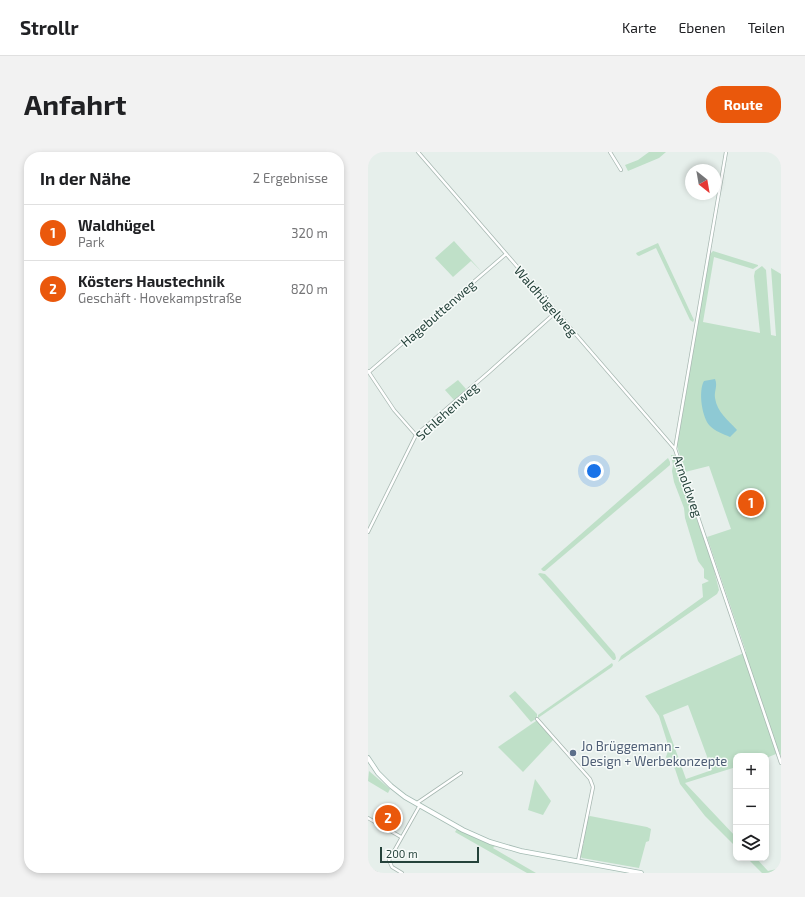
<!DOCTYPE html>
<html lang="de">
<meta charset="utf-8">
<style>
:root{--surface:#fff;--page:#f2f2f2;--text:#202124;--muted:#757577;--line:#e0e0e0;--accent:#ea580c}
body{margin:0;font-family:"Exo 2",sans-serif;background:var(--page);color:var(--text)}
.controls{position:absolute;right:12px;bottom:12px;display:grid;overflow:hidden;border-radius:8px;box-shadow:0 2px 6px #0003}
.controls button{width:36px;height:36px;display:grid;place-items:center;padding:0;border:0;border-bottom:1px solid var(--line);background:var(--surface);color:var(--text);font:20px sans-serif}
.compass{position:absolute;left:317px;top:12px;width:36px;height:36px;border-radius:50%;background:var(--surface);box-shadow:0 2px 6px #0003;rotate:149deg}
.scale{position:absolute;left:12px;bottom:10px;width:99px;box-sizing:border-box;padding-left:4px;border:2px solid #24423a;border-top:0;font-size:11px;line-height:14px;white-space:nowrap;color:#24423a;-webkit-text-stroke:3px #f7fbf9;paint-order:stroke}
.you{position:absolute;left:226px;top:319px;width:14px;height:14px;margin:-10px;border:3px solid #fff;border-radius:50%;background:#1a73e8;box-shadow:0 0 0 6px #1a73e833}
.badge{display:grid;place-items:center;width:26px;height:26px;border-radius:50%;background:var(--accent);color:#fff;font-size:13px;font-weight:700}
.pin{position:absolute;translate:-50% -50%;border:2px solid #fff;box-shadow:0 1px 4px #0006}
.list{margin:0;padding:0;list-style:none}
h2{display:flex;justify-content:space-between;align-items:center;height:52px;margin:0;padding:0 16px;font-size:17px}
h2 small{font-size:13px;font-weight:400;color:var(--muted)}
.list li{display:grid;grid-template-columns:26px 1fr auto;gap:12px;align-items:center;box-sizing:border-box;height:56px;padding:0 16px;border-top:1px solid var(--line)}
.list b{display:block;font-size:15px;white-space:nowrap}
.list p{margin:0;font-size:13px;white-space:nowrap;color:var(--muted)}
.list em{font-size:13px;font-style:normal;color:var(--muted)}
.icon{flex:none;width:22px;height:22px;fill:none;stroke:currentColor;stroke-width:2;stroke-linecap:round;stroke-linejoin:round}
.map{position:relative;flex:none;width:413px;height:721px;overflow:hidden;border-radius:16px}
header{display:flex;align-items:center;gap:24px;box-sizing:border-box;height:56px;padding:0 20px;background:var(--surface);border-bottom:1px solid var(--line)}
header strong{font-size:19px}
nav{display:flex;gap:22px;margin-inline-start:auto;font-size:14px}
.intro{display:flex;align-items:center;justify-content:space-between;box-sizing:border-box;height:96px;padding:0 24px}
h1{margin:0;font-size:28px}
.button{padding:10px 18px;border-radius:16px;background:var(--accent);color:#fff;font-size:14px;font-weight:700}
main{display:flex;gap:24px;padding:0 24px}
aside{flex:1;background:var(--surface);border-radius:16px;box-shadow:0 2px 6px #0003}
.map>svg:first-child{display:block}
.green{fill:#bfe0c8;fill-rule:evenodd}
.water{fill:#8ec9d4}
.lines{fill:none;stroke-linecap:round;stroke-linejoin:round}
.street-casing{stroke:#a8b8b2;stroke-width:4}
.secondary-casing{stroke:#a4bbb3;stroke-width:5.5}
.street{stroke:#fff;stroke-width:2.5}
.secondary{stroke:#fff;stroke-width:4}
.rail-casing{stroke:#5f7d75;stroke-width:2.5}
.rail{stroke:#f7fbf9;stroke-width:1;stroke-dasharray:3;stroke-linecap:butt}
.service-dot{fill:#5c6f8a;stroke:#f7fbf9;stroke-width:1.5}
.labels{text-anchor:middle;stroke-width:3;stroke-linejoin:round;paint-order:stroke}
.street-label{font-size:13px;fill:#24423a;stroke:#f7fbf9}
.service-label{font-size:13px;fill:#4e5e75;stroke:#f7fbf9;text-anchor:start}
</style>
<header>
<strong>Strollr</strong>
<nav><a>Karte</a><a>Ebenen</a><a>Teilen</a></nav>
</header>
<div class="intro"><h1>Anfahrt</h1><a class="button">Route</a></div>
<main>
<aside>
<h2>In der Nähe<small>2 Ergebnisse</small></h2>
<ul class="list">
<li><span class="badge">1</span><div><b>Waldhügel</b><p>Park</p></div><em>320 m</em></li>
<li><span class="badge">2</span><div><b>Kösters Haustechnik</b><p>Geschäft · Hovekampstraße</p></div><em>820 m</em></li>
</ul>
</aside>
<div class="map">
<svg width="413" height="721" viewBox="0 0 413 721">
<rect width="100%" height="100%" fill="#e6efeb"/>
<g class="green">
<polygon points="281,0 298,0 291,6 260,19 257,13 270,8"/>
<polygon points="86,89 114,120 103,109 85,125 67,106"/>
<polygon points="290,91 326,168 325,170 322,168 288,96 271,104 269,103 268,101"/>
<path d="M345,99L390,113V114L385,117L346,105L335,170L392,181L386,124L387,119L394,114L398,118L403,183L408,184L403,116L413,122V604L410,597L407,598L408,602L398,606V604H368V615L317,631L368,685V695L337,664L312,632L307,617L298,605L301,596L291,564L277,544L378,500L339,385L363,377L341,314L317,320L309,294L342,102ZM320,553L344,618L318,627L295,563Z"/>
<polygon points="90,228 98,237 86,248 77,238"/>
<polygon points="303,303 307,303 345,414 351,438 349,442 250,510 253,504 335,445 334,432 341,429 336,426 336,417 330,409 317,366 316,356 306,330 304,319 305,313"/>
<polygon points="300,306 302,310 302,313 177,419 175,419 173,417"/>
<polygon points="172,421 177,422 183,428 247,502 248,506 247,508 245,508 170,422"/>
<polygon points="244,511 245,513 244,515 170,566 170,563"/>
<polygon points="147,539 169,562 169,566 163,570 141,544"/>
<polygon points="168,569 170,569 186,587 155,620 130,595"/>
<polygon points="1,619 22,637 20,641 0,629"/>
<polygon points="167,627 183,649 175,663 160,658"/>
<polygon points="222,664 279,675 283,677 281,689 278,690 271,716 214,706 212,704 214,693 216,692 216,684 220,665"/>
<polygon points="89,677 127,694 125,696 168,721 159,721 87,680"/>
<polygon points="379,706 388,706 400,719 413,716 413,721 394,721"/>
</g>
<path class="water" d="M347,227C350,234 346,239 347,246C349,260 360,268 369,278L362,285C355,282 347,279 342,274C334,266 330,239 336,229Z"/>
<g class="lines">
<defs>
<g id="street">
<polyline points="50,0 307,297"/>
<polyline points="242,0 253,18"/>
<polyline points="358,0 307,297 413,611"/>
<polyline points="0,219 26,258 48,283"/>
<polyline points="1,220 138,102"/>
<polyline points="0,380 48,283 120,221 188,160"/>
<polyline points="169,567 222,627 225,635 210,709"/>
<polyline points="49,651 93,621"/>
<polyline points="0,666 33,685"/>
<polyline points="34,721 24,715 21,708 52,653"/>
</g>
<polyline id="secondary" points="0,606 10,621 23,634 37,645 95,678 122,690 153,699 273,721"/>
</defs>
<use href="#street" class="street-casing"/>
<use href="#secondary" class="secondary-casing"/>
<use href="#street" class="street"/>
<use href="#secondary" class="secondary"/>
<defs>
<polyline id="rail" points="0,716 9,721"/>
</defs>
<use href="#rail" class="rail-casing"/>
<use href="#rail" class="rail"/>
</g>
<circle class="service-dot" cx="205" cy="601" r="4"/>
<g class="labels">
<g class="street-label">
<text transform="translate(178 149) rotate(49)" y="5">Waldhügelweg</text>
<text transform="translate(70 161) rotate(-41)" y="5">Hagebuttenweg</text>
<text transform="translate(79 259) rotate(-42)" y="5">Schlehenweg</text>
<text transform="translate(320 334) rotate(71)" y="5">Arnoldweg</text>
</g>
<g class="service-label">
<text x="213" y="599">Jo Brüggemann -<tspan x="213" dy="15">Design + Werbekonzepte</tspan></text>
</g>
</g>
</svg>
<div class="controls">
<button>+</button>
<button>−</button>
<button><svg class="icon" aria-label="layers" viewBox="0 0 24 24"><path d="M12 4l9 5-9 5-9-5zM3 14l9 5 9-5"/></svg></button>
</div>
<svg class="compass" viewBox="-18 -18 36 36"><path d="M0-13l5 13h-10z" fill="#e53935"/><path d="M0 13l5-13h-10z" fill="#757577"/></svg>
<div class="scale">200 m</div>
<div class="you"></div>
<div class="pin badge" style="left:383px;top:351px">1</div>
<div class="pin badge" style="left:20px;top:666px">2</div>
</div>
</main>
